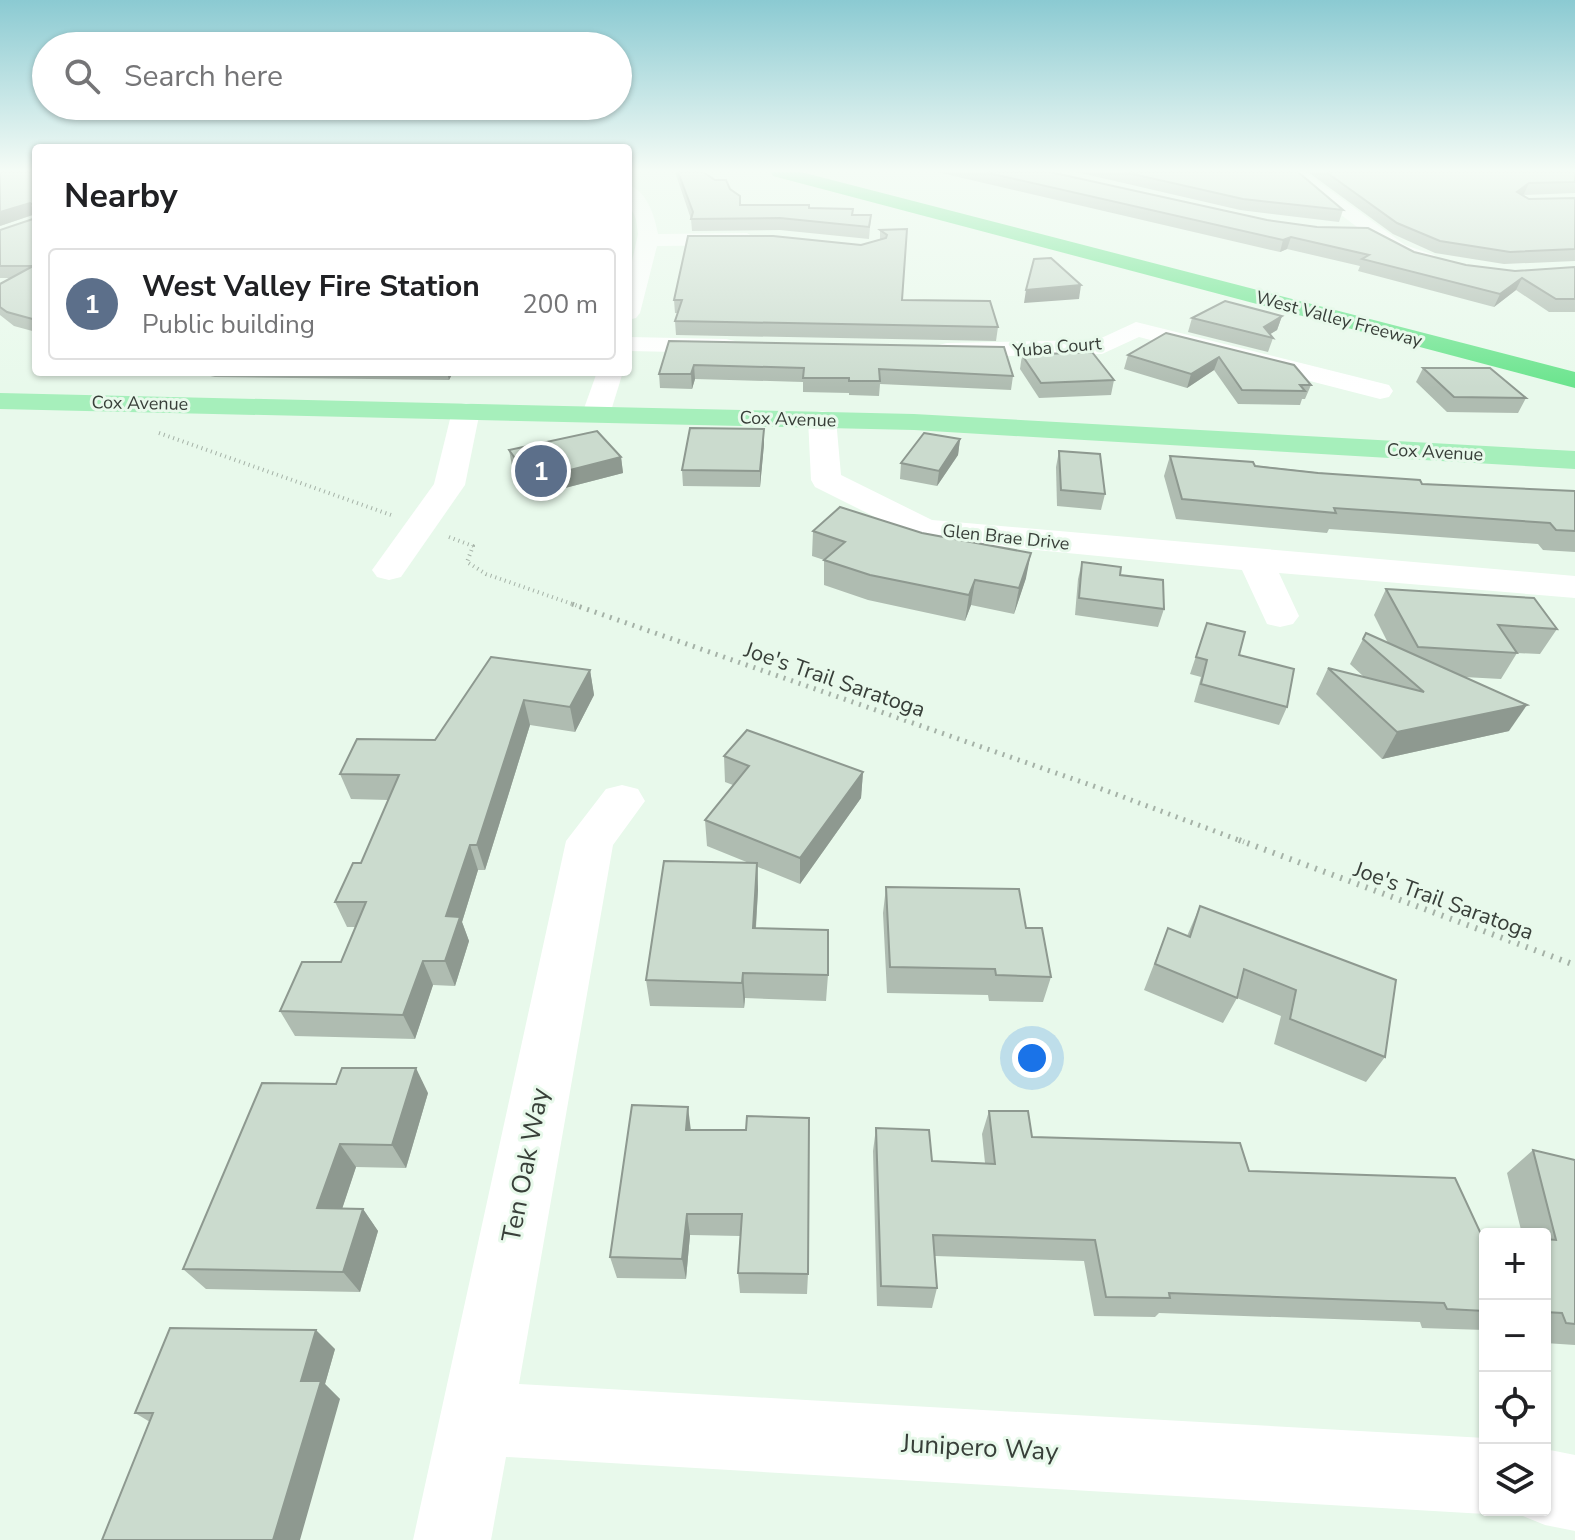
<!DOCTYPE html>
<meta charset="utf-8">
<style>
:root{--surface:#fff;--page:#f6f6f6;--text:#202124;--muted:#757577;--line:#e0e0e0;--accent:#2563eb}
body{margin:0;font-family:"Nunito Sans",sans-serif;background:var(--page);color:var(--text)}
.controls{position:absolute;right:24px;bottom:24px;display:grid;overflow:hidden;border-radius:8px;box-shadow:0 2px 6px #0004}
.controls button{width:72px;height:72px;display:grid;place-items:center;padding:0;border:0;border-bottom:2px solid var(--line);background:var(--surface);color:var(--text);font:40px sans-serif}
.you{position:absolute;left:1032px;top:1058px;width:28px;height:28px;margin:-20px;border:6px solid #fff;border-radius:50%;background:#1a73e8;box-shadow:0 0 0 12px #1a73e833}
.badge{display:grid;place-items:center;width:52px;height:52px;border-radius:50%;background:var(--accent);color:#fff;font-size:26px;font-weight:700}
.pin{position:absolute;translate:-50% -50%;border:4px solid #fff;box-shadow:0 2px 8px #0006}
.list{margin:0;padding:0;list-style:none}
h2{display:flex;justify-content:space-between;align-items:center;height:104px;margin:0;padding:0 32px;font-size:34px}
h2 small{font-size:26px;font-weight:400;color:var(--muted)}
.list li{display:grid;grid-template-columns:52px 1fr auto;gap:24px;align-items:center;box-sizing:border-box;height:112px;margin:0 16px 16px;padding:0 16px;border:2px solid var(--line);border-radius:8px}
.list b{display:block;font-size:30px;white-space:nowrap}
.list p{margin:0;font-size:26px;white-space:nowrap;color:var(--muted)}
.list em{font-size:26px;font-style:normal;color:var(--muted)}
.icon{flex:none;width:44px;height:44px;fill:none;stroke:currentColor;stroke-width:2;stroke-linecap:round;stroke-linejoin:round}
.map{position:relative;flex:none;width:1575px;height:1540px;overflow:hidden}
.search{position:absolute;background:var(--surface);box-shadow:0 2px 6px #0004;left:32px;top:32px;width:600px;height:88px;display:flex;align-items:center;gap:20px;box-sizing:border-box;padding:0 28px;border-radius:44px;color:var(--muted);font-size:30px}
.panel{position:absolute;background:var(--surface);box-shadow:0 2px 6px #0004;left:32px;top:144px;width:600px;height:232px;border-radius:8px}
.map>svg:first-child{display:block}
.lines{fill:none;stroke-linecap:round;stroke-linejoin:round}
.path-far2{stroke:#a5b2a7;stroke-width:4;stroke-dasharray:1 4;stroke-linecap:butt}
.path-far1{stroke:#a5b2a7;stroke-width:5;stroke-dasharray:2 6;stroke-linecap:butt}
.path{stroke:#a5b2a7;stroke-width:6;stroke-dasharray:2 7;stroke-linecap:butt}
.minor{fill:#fff;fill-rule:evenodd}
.major{fill:#a6efbb;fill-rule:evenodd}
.highway{fill:#6ae48d;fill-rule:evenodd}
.wall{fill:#afbcb1}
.shaded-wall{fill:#8e9990}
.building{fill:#cbdbce;stroke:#8e9990;stroke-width:2}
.labels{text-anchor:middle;stroke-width:6;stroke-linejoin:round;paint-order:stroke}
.far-street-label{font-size:18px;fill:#383f39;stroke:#e8f9eb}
.street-label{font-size:22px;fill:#383f39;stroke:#e8f9eb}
.near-street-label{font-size:26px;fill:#383f39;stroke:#e8f9eb}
</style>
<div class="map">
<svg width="1575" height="1540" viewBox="0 0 1575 1540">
<rect width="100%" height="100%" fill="#e8f9eb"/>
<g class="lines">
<g class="path-far2">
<polyline points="159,433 391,515"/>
<polyline points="449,537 473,546 467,562 486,574 578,606"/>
</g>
<polyline class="path-far1" points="572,604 1099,788 1244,842"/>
<polyline class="path" points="1239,840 1575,965"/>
<g class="minor">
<polygon points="1285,172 1305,172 1405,245 1434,255 1437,259 1427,265 1391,253"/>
<path d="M628,185C647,190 655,217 658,234L747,233L757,239L747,245L657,246L640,313L636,318L628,320V280L638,234L636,219L628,202Z"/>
<polygon points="1136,322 1389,385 1393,391 1389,397 1380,399 1139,337 1102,354 947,357 938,355 935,350 938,345 947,343 1097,340"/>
<polygon points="628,337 726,339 735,341 738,346 735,351 726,353 628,351"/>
<polygon points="597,372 623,372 610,414 606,420 596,422 586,420 582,414"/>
<polygon points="466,403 476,405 480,411 465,485 401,577 389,580 377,577 372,570 434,484 452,411 456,405"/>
<polygon points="822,411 832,413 836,419 841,475 932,520 1575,576 1575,598 1279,573 1299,616 1293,624 1280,627 1267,624 1242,570 925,539 913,536 815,487 811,480 808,419 812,413"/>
<polygon points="622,785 638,789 645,801 613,845 519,1384 1485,1438 1485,1510 1495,1510 1485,1514 506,1457 491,1540 413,1540 566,841 606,789"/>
<polygon points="1545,1449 1575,1455 1575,1531 1545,1525 1518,1514 1516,1510 1545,1510"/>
</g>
<polygon class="major" points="0,393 914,414 1575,451 1575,469 914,430 0,409"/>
<polygon class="highway" points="771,172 801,172 1575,372 1575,388 773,176"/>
</g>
<g class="wall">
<polygon points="36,172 36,332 14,326 0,315 0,284 10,278 0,278 0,230 33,219 33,215 0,226"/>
<polygon points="675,172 703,172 740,196 740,205 853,209 853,215 871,215 869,239 780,230 692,231 691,219"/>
<polygon points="937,172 1050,172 1414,252 1466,265 1515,271 1575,267 1575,312 1549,312 1516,290 1494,307 1358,271 1360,266 1287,249 1280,252"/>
<polygon points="1076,172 1298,172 1343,210 1339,222 1240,210"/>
<polygon points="1308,172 1575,172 1575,193 1523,195 1529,199 1575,198 1575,261 1504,264 1435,253 1393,234"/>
<polygon points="907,229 902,300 998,327 996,341 676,335 675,321 678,313 675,313 674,300 880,240 880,230"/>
<polygon points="1282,316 1277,330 1270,334 1273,338 1268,352 1188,332 1192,318"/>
<polygon points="1166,333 1311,385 1305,399 1302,399 1300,405 1238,404 1214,370 1187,388 1124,369 1128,355"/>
<polygon points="669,341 1013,376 1011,390 880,384 879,396 849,395 849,393 803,392 803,382 695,379 692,389 660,388 659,374"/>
<polygon points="1022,355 1114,380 1111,395 1039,398 1020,369"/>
<polygon points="1423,368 1526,398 1518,413 1447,412 1416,382"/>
<polygon points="192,372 473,372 473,374 453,373 449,380 215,377"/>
<polygon points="475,372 554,372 553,375 475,374"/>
<polygon points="764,429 764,444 760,487 683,486 682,470"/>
<polygon points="960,439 958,455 937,486 900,479 901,463"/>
<polygon points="509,450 621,457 623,473 534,496 512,466"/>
<polygon points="1059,451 1105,494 1101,510 1057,506 1056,467"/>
<polygon points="1170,456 1422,484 1575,491 1575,552 1543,550 1538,544 1329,529 1327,533 1176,519 1164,476"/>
<polygon points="813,531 1026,578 1014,614 971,605 965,621 868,600 824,585 824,560 812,556"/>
<polygon points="1082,562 1120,575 1164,609 1158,627 1075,615 1078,579"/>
<polygon points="1386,589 1557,629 1540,654 1517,653 1501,679 1464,677 1509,731 1382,759 1316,694 1328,668 1364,677 1350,664 1363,639 1388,643 1374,615"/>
<polygon points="1207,623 1239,655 1287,707 1279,725 1194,702 1201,677 1190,674"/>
<polygon points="590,670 594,695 575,732 530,725 485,870 478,870 462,922 469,941 455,986 433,985 415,1039 295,1036 280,1011 341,962 356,927 347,927 335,902 361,863 388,800 351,799 340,774 435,740"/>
<polygon points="724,756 863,772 861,798 800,884 758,867 758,890 756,928 828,975 826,1001 745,998 744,1008 650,1006 646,980 749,863 707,846 705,820 733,785 725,782"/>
<polygon points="886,887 1026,928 1051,977 1043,1002 989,1001 988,995 887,993 883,913"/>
<polygon points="1200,906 1385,1057 1366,1082 1274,1044 1281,1016 1237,998 1223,1023 1144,990 1168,928 1187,936"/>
<polygon points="336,1084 428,1093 406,1168 356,1167 342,1209 363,1209 378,1231 360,1292 206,1289 183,1269"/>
<polygon points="989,1111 1032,1137 1249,1171 1485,1234 1485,1330 1422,1328 1420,1322 1159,1313 1155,1317 1094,1316 1084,1261 935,1256 937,1288 932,1308 877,1306 873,1151 876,1128 932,1161 985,1163 982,1134"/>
<polygon points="691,1130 808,1274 807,1294 740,1293 738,1273 740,1236 690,1235 686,1279 617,1278 610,1257"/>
<polygon points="1533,1150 1575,1160 1575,1345 1545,1343 1545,1234 1522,1234 1507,1173"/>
<polygon points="335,1349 325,1384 340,1399 150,1422 135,1413"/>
</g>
<g class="shaded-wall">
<polygon points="1529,183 1524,194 1512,203 1517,192"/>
<polygon points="30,203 35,214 0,226 0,212"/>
<polygon points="1291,237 1287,249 1280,252 1283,240"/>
<polygon points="1522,278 1516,290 1494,307 1500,294"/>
<polygon points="1081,285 1079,299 1024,303 1026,290"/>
<polygon points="1282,316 1277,330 1267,336 1264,327"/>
<polygon points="1219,357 1214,370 1187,388 1191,374"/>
<polygon points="694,365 695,379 692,389 691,374"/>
<polygon points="447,372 453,372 449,380"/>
<polygon points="764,429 764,444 760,487 760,471"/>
<polygon points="960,439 958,455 937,486 939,471"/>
<polygon points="621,457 623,473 534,496 531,480"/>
<polygon points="1031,553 1026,578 1014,614 1019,588"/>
<polygon points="975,580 971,605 965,621 969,595"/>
<polygon points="590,670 594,695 575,732 570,707"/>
<polygon points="524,700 530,725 485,870 477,845"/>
<polygon points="1527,705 1509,731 1382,759 1397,732"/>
<polygon points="863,772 861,798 800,884 800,858"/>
<polygon points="470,845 478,870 462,922 469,941 455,986 445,961 446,916"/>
<polygon points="757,863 758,890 754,954 753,928"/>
<polygon points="423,961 433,985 415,1039 403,1015"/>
<polygon points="743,973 745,998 744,1008 742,983"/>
<polygon points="416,1068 428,1093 406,1168 392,1145"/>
<polygon points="688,1107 691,1131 686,1130"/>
<polygon points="340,1144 356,1167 335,1230 317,1208"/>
<polygon points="363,1209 378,1231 360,1292 343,1272"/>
<polygon points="687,1214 690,1235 686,1279 682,1259"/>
<polygon points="316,1330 335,1349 325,1384 340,1399 300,1540 273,1540 301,1381"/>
</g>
<g class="building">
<polygon points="0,172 36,172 36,320 7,312 0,307 0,284 33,266 0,266 0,230 33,219 34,205 30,203 0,212"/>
<polygon points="678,172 703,172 715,180 726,180 730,189 740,196 740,205 809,205 809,208 853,209 852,215 871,215 869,227 780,218 691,219 693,212"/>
<polygon points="984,172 1050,172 1267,220 1317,227 1368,228 1414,252 1466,265 1515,271 1575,267 1575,299 1556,299 1522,278 1500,294 1362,259 1369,255 1291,237 1283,240"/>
<polygon points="1124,172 1298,172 1343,210 1243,199"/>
<polygon points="1326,172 1575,172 1575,182 1529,183 1517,192 1529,199 1575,198 1575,249 1510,252 1440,241 1397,223"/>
<polygon points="907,229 902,300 990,301 998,327 675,321 682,300 674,300 688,236 773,236 861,245 886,238 887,235 880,230"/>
<polygon points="1051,258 1081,285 1026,290 1034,259"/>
<polygon points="1225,301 1282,316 1264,327 1273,338 1192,318"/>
<polygon points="1166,333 1294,365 1311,385 1300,385 1305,391 1242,390 1219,357 1191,374 1128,355"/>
<polygon points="669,341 1004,347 1013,376 879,369 880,381 849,381 849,378 803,378 804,368 694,365 691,374 659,374"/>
<polygon points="1092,352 1114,380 1041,383 1022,355"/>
<polygon points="1423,368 1490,368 1526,398 1454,397"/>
<polygon points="690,428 764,429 760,471 682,470"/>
<polygon points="597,431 621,457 531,480 509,450"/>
<polygon points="924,433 960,439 939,471 901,463"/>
<polygon points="1059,451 1100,454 1105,494 1061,490"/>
<polygon points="1170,456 1253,462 1255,466 1318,473 1420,480 1422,484 1575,491 1575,531 1556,530 1550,523 1334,508 1336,513 1182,499"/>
<polygon points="840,507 922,533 1031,553 1019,588 975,580 969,595 870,575 824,560 845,542 813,531"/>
<polygon points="1082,562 1121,567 1120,575 1163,580 1164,609 1079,598"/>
<polygon points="1386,589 1534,598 1557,629 1498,625 1517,653 1418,647"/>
<polygon points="1207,623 1245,632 1239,655 1294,669 1287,707 1201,684 1207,660 1196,657"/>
<polygon points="1366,633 1527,705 1397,732 1328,668 1424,692 1363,639"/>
<polygon points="491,657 590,670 570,707 524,700 477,845 470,845 446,916 460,917 445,961 423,961 403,1015 280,1011 302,962 341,962 366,902 335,902 353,863 361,863 399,775 340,774 357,739 435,740"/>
<polygon points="747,730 863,772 800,858 705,820 749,766 724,756"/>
<polygon points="664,861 757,863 753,928 828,930 828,975 743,973 742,983 646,980"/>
<polygon points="886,887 1019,889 1026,928 1042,928 1051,977 996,975 995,969 890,967"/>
<polygon points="1200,906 1396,980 1385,1057 1290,1019 1296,990 1244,969 1237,998 1155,964 1168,928 1190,937"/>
<polygon points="342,1068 416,1068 392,1145 340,1144 317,1208 363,1209 343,1272 183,1269 262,1083 336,1084"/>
<polygon points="632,1105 688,1107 686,1130 746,1130 747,1116 809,1118 808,1274 738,1273 742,1214 687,1214 682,1259 610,1257"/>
<polygon points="989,1111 1028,1111 1032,1137 1240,1143 1249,1171 1455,1178 1481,1234 1485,1234 1485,1311 1447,1309 1444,1303 1169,1293 1170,1298 1106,1297 1095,1240 933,1235 937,1288 881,1286 876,1128 929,1130 932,1161 995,1164"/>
<polygon points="1533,1150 1575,1160 1575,1324 1566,1323 1562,1313 1545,1312 1545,1239 1556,1240"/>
<polygon points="170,1328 316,1330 301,1381 321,1381 273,1540 102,1540 153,1413 135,1413"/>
</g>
<linearGradient id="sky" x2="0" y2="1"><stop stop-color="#8bcad2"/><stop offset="0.44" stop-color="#f5fcf6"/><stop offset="1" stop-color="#f5fcf6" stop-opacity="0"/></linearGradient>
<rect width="1575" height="388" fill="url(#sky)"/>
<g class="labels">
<g class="far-street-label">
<text transform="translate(1339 319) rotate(15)" y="6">West Valley Freeway</text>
<text transform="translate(1057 347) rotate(-5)" y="6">Yuba Court</text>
<text transform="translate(140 403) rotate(1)" y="6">Cox Avenue</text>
<text transform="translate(788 419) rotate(2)" y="6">Cox Avenue</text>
<text transform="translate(1435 452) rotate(3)" y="6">Cox Avenue</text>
<text transform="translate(1006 537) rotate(6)" y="6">Glen Brae Drive</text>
</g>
<g class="street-label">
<text transform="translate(835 679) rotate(19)" y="8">Joe's Trail Saratoga</text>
<text transform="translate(1444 900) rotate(20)" y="8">Joe's Trail Saratoga</text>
</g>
<g class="near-street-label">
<text transform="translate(525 1165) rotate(-79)" y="9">Ten Oak Way</text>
<text transform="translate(980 1447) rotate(3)" y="9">Junipero Way</text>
</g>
</g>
</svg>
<div class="controls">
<button>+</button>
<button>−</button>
<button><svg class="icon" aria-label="locate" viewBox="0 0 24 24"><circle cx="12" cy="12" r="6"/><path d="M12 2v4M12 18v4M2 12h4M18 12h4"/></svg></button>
<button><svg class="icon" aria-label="layers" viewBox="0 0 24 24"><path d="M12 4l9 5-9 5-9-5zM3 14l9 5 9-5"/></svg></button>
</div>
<div class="you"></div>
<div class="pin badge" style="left:541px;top:471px;background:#5c6f8a">1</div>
<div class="search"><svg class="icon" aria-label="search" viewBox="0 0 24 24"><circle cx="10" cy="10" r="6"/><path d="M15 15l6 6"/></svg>Search here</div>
<section class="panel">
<h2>Nearby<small></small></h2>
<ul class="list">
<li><span class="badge" style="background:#5c6f8a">1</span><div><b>West Valley Fire Station</b><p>Public building</p></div><em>200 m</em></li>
</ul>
</section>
</div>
